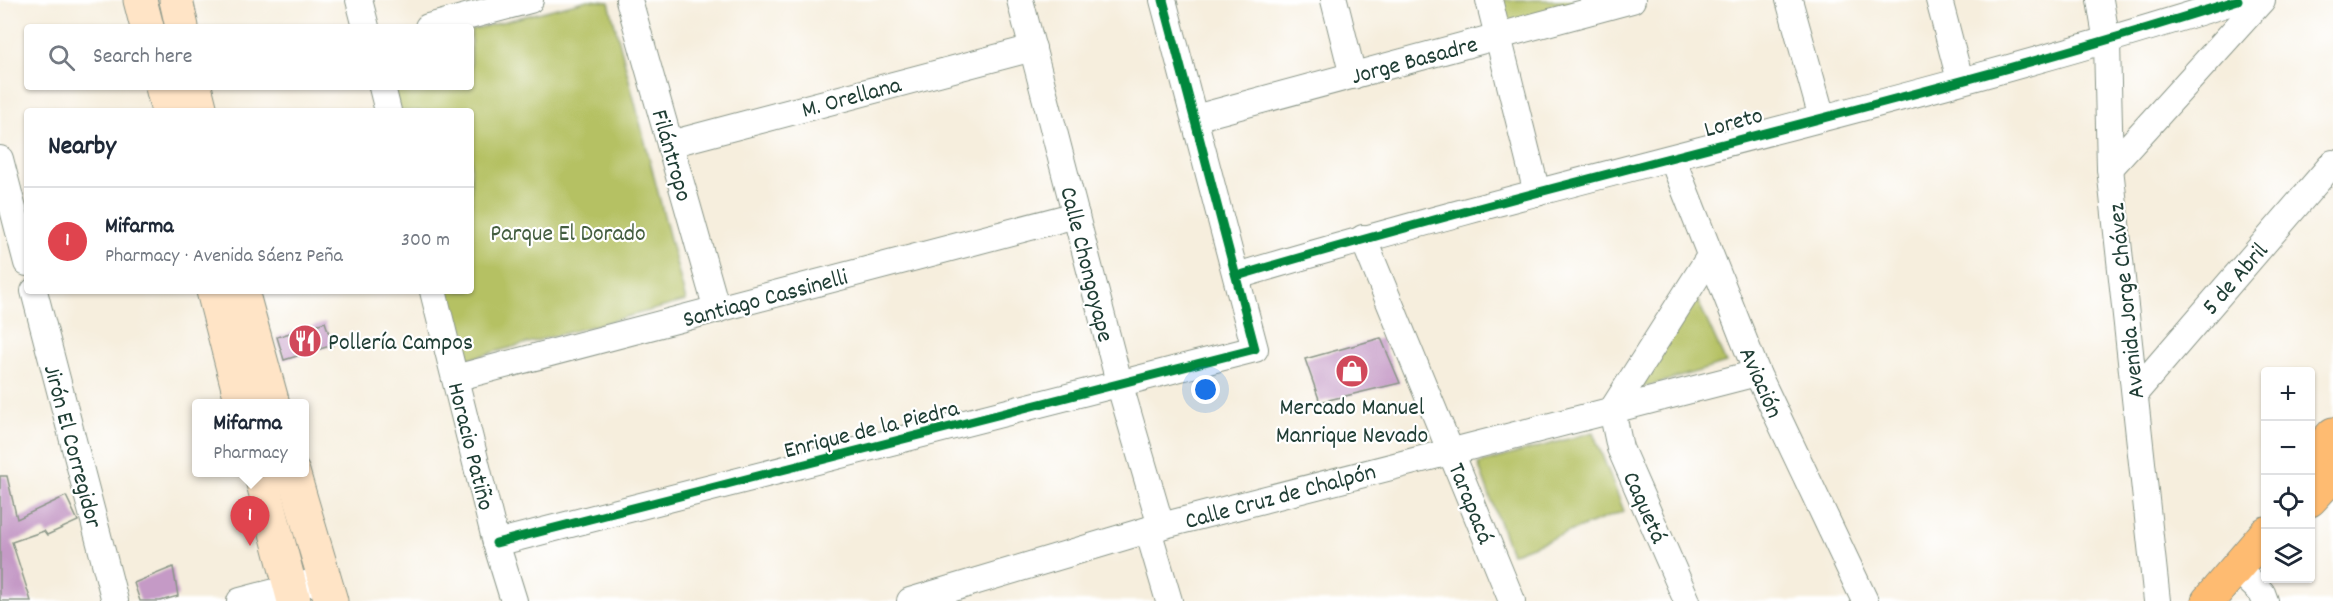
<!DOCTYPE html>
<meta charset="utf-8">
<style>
:root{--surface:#fff;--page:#f6f6f7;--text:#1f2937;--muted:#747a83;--line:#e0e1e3;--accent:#d1495b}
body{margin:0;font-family:Dekko,sans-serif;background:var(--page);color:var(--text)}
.controls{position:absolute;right:18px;bottom:18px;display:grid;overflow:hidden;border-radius:6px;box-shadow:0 2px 4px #0004}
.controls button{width:54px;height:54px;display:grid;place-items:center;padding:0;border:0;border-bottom:2px solid var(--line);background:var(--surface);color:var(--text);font:30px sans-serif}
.you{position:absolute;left:1206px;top:390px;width:21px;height:21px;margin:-15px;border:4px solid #fff;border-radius:50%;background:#1a73e8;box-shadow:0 0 0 9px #1a73e833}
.badge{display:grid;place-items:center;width:39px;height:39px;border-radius:50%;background:var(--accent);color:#fff;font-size:20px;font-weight:700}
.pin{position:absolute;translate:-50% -50px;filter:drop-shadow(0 2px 3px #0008)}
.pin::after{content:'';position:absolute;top:32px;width:21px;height:18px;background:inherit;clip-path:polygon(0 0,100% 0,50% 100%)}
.popup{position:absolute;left:192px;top:399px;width:117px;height:78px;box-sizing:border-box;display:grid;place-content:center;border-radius:6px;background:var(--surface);filter:drop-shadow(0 2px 4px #0005);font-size:20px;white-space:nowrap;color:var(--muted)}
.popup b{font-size:22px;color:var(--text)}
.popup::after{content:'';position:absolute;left:50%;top:100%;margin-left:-12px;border:12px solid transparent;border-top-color:var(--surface)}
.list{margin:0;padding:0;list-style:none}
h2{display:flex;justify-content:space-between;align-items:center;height:78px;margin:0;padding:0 24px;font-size:26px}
h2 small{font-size:20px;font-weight:400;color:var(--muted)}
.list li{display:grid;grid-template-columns:39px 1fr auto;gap:18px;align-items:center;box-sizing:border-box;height:108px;padding:0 24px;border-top:2px solid var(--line)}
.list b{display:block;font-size:22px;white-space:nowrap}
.list p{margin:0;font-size:20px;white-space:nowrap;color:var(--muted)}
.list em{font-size:20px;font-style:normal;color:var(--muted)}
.icon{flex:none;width:33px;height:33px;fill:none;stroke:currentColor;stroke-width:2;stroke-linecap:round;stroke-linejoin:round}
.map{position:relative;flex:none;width:2333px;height:601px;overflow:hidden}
.search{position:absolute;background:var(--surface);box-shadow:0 2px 4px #0004;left:24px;top:24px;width:450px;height:66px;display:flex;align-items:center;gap:15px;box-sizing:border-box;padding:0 21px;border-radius:6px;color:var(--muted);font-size:22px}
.panel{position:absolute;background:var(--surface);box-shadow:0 2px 4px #0004;left:24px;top:108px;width:450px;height:186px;border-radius:6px}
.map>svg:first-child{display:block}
.green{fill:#b5c163;stroke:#6a7f4c;stroke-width:1.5}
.building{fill:#c59ac6}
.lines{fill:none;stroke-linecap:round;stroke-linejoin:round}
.street-casing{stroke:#8a9688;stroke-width:28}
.secondary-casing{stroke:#8a9688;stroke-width:35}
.primary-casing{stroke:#8a9688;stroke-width:35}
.street{stroke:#fff;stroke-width:26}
.secondary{stroke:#ffe4c6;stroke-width:33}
.primary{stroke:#febb71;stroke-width:33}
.cycleway-casing{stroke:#fff;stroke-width:13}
.cycleway{stroke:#00873e;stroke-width:9}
.labels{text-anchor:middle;stroke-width:4.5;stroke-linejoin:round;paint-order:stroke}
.street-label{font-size:24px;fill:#1f3d34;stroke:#fff}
.park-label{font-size:24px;fill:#445e40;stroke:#fff}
.poi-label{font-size:24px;fill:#1f3d34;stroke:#fff;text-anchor:start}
</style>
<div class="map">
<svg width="2333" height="601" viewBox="0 0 2333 601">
<rect width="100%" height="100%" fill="#fff"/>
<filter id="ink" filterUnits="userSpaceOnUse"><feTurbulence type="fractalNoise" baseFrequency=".0167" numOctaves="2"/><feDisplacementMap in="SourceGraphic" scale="12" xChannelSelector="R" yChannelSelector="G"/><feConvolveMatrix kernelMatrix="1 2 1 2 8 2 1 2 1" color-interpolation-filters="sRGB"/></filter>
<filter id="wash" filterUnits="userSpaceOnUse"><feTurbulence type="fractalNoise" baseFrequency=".008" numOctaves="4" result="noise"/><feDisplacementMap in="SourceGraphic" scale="24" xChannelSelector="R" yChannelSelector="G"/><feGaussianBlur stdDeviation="1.35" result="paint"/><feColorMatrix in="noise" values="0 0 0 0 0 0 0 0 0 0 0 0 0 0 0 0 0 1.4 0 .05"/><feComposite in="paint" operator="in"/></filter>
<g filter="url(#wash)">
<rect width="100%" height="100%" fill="#f6eedd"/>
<g class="green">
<polygon points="588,0 609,2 686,301 461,361 444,291 471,291 471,111 398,111 392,87 471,87 471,30"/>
<polygon points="1499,0 1599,0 1505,25"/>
<polygon points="1694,292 1726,363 1642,388 1638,385"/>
<polygon points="1593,432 1624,511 1511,554 1478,464"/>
</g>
<g id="blocks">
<g class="building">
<polygon points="325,322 333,345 284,360 277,337"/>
<polygon points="1381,338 1400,383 1320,402 1305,359"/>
<polygon points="0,476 7,476 17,519 66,496 78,521 47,535 44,531 12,542 31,601 0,601"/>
<polygon points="173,567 178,596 160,601 140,601 134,583"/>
</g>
</g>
</g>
<g filter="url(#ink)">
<use href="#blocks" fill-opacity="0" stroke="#8a9688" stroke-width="1.5"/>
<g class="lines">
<defs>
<g id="street">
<polyline points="359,0 366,27"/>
<polyline points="629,0 717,310"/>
<polyline points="1020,0 1120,386 1161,526"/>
<polyline points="1334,0 1353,76"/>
<polyline points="1489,0 1537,193"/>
<polyline points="1789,0 1822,118"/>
<polyline points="1939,0 1960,80"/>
<polyline points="2100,0 2107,42 2110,168 2157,601"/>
<polyline points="428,27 530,0"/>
<polyline points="382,87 388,111"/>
<polyline points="1195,118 1632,0"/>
<polyline points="670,144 1033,48"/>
<polyline points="1672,158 1757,373 1865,601"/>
<polyline points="0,159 27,263"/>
<polyline points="2110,168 2262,0"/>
<polyline points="1363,238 1512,601"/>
<path d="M1237,276C1568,177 1908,105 2238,0"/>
<polyline points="34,291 115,601"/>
<polyline points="433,291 496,543 514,601"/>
<polyline points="455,378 1076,215"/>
<polyline points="2135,393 2333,163"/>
<polyline points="1148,530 1169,601"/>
<polyline points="496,543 1255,349 1163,0"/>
<polyline points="2236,568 2262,593 2265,601"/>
<polyline points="240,601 325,579"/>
<polyline points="910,601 1161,526 1757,373"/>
<polyline points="1687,601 1620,448 1612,410 1710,256"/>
</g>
<g id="secondary">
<polyline points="140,0 147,27"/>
<polyline points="176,0 182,27"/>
<polyline points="162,87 168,111"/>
<polyline points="195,87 201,111"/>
<polyline points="213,291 242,404"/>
<polyline points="242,291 273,404"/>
<polyline points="260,472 294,601"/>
<polyline points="293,472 331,601"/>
</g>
<g id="primary">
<polyline points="2310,460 2333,434"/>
<polyline points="2310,500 2333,475"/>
<polyline points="2208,601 2266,533"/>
</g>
</defs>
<use href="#street" class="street-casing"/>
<use href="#secondary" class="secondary-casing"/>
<use href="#primary" class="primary-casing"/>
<use href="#street" class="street"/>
<use href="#secondary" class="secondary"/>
<use href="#primary" class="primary"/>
<defs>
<g id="cycleway">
<path d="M1237,276C1568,177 1908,105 2238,0"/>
<polyline points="496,543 1255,349 1163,0"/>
</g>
</defs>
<use href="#cycleway" class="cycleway-casing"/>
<use href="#cycleway" class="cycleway"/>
</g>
</g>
<defs>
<symbol id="restaurant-disc" viewBox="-11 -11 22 22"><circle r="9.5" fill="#d1495b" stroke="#fff"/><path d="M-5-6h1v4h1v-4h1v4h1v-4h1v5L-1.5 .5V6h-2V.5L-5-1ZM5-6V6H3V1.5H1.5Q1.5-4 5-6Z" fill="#fff"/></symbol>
<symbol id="shop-disc" viewBox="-11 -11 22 22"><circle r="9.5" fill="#d1495b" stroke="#fff"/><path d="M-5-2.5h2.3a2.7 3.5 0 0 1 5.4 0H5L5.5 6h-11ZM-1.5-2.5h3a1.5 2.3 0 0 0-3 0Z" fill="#fff"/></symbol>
</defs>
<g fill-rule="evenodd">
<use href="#restaurant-disc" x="286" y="322" width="38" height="38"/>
<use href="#shop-disc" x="1333" y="352" width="38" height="38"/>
</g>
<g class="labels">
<g class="street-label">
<text transform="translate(1414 59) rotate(-15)" y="8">Jorge Basadre</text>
<text transform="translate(851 96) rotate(-15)" y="8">M. Orellana</text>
<text transform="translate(1733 121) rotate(-15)" y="8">Loreto</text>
<text transform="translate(673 155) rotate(74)" y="8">Filántropo</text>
<text transform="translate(1088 264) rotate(76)" y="8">Calle Chongoyape</text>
<text transform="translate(2234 278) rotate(-49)" y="8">5 de Abril</text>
<text transform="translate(765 297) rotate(-15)" y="8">Santiago Cassinelli</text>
<text transform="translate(2125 301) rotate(-96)" y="8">Avenida Jorge Chávez</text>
<text transform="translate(1762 382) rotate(66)" y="8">Aviación</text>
<text transform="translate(871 428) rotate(-14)" y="8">Enrique de la Piedra</text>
<text transform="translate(74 446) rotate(75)" y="8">Jirón El Corregidor</text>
<text transform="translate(472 446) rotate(76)" y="8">Horacio Patiño</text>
<text transform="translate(1280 495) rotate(-15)" y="8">Calle Cruz de Chalpón</text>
<text transform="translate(1472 503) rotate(68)" y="8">Tarapacá</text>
<text transform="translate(1646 507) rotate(66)" y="8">Caquetá</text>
</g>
<g class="park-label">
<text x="568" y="240">Parque El Dorado</text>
</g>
<g class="poi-label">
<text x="328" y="349">Pollería Campos</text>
<text x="1352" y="414" text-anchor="middle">Mercado Manuel<tspan x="1352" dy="28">Manrique Nevado</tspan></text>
</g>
</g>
</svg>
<div class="controls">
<button>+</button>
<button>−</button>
<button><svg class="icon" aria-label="locate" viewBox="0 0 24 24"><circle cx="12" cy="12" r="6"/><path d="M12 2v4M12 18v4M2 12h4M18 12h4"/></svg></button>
<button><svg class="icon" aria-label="layers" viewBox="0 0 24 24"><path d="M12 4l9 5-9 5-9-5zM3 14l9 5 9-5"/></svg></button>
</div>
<div class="you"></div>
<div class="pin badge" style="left:250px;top:546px;background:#e0444e">1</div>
<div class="popup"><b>Mifarma</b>Pharmacy</div>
<div class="search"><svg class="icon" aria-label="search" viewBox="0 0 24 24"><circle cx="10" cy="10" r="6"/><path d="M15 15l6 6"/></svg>Search here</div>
<section class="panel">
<h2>Nearby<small></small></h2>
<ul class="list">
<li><span class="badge" style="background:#e0444e">1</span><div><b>Mifarma</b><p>Pharmacy · Avenida Sáenz Peña</p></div><em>300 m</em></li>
</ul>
</section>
</div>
